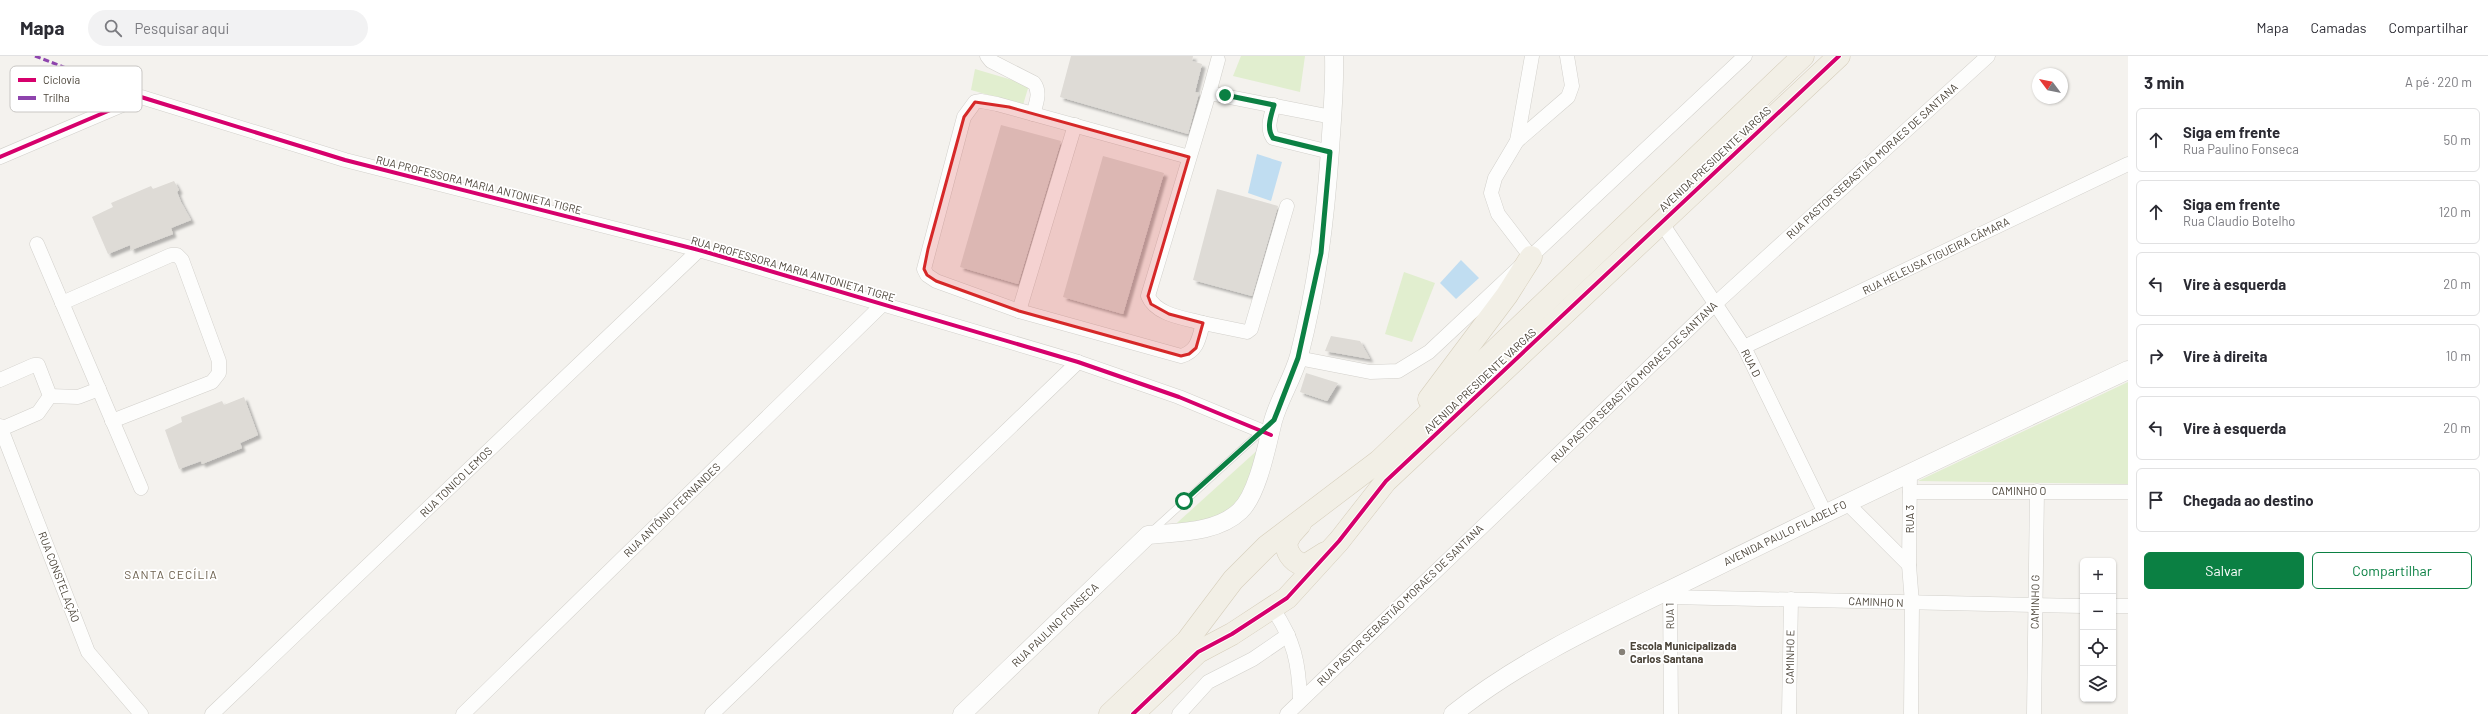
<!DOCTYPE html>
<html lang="pt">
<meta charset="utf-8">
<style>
:root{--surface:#fff;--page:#f2f2f3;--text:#2b2b33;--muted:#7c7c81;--line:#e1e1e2;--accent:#0b8043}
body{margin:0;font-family:Barlow,sans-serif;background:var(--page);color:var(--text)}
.controls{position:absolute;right:12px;bottom:12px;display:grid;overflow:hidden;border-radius:6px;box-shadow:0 1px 3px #0004}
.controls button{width:36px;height:36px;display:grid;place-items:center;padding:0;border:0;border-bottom:1px solid var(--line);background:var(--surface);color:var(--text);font:20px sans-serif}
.compass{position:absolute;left:2032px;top:12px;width:36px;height:36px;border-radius:50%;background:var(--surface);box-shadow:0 1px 3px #0004;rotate:302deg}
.stop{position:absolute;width:12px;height:12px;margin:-9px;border:3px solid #0b8043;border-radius:50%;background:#fff}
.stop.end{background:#0b8043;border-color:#fff;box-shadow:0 1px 4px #0008}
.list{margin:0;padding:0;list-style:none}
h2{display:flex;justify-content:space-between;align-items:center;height:52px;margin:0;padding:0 16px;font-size:17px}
h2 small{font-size:13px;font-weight:400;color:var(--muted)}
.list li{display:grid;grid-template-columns:26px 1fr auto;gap:12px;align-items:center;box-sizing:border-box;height:64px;margin:0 8px 8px;padding:0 8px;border:1px solid var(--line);border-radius:6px}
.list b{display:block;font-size:15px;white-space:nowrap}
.list p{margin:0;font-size:13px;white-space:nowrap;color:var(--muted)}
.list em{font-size:13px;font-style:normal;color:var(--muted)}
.actions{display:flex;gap:8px;padding:12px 16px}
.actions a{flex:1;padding:9px 0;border:1px solid var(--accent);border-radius:6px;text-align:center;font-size:14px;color:var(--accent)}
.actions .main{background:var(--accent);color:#fff}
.icon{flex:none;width:22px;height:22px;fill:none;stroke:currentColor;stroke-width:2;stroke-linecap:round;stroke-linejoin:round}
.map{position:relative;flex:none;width:2128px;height:658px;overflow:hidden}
header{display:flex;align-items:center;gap:24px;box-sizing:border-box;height:56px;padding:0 20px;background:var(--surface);border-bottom:1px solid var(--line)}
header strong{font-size:19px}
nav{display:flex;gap:22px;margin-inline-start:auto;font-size:14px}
.search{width:280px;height:36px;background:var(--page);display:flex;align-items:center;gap:10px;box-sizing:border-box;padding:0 14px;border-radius:22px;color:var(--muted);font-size:15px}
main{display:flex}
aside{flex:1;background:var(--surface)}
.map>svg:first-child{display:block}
.green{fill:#e1eecf}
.water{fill:#c0ddf1}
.building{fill:#dedbd6;filter:url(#shadow)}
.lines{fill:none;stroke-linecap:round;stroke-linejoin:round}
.service-casing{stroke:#d2d0cb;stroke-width:8}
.minor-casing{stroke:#d2d0cb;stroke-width:15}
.tertiary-casing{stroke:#d2d0cb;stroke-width:19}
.primary-casing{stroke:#d6cebb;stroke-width:23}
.service{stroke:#fdfdfc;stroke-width:7}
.minor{stroke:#fdfdfc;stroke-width:14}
.tertiary{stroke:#fdfdfc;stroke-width:18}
.primary{stroke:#f2efe6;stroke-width:22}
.quiet{stroke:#8e44ad;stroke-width:3;stroke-dasharray:6 3;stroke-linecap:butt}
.cycleway-casing{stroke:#fff;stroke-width:6}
.cycleway{stroke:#d6006c;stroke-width:4}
.route{stroke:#0b8043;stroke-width:5}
.marked{fill:#d62828;fill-opacity:0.2;stroke:#d62828;stroke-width:3;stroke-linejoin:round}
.poi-dot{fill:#868178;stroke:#fff;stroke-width:1.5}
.labels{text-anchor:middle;stroke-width:3.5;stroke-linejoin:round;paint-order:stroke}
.street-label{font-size:11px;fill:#4b4439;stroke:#fff}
.poi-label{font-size:11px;font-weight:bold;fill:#4b4439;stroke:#fff;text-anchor:start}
.neighbourhood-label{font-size:12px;letter-spacing:1px;fill:#6e6250;stroke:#fff}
.key{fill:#fff;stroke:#c9c7c4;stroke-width:1}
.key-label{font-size:11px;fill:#4b4439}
</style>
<header>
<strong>Mapa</strong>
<div class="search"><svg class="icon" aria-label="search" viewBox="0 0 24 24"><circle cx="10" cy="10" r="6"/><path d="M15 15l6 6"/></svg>Pesquisar aqui</div>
<nav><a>Mapa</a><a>Camadas</a><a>Compartilhar</a></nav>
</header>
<main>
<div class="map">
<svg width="2128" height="658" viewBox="0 0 2128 658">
<defs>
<filter id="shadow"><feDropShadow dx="3.5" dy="3.5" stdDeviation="1" flood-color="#0004"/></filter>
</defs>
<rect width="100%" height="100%" fill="#f4f2ee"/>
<g class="green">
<polygon points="1241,0 1305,0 1300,36 1233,20"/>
<polygon points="975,13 1029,29 1023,49 971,34"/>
<polygon points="1404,216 1435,227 1412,286 1385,278"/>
<polygon points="2128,326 2128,428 1918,425"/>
<polygon points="1261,391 1238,454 1168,475"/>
</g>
<g class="water">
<polygon points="1257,98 1282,106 1271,145 1248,137"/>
<polygon points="1461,204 1479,222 1456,243 1440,227"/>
</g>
<g class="building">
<polygon points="1071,0 1193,0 1192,5 1202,8 1195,36 1199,37 1188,78 1060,41"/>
<polygon points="1001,69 1061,85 1018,228 960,211"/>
<polygon points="1103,100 1164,117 1123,258 1063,241"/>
<polygon points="174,125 179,134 177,136 181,146 191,164 171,172 173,178 131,194 130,189 108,198 92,161 113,151 111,147 151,130 153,133"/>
<polygon points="1217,133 1278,150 1252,240 1193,224"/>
<polygon points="1331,280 1360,285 1370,303 1325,295"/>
<polygon points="1306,317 1338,327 1327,345 1300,336"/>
<polygon points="244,341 258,379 240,387 242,392 202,408 201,405 179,413 165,374 182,366 181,361 222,345 224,349"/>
</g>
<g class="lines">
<defs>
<polyline id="service" points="1152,475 1263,374"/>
<g id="minor">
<path d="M987,0L991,5L1034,27C1041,36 1036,48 1033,58"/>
<polyline points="1209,37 1218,4"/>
<path d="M1274,49C1271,60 1266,72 1273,82L1330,96"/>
<polyline points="1517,85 1532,0"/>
<polyline points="0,101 141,41 345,104 699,194 1078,306 1179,341 1271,379"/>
<path d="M1189,101L997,48L981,45L975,46L964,61L924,213L927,219L936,225L1019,255L1181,300C1198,295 1199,282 1203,267C1184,262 1156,259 1148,240L1209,37L1332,61"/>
<polyline points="1661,166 1744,291 1825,457"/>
<polyline points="37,188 141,432"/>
<polyline points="1531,201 1498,158 1491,137 1495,122 1517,85 1568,41 1572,30 1567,0"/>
<polyline points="62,247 171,199 177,199 182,204 219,305 219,317 212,326 112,365"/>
<polyline points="1019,255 1075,69"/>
<polyline points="1203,267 1247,276 1251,273 1287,150"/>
<polyline points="1744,291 2128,108"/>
<polyline points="1298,302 1370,316 1398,315 1429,296 1745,0"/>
<polyline points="0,324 34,309 38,309 50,340 38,357 1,373"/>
<polyline points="50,340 78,341 99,333"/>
<polyline points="0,370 88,596 141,658"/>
<polyline points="1910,417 1909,509 1912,547 1911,658"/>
<polyline points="1910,436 2128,436"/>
<polyline points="1847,447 1909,509"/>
<polyline points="1670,534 1671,658"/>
<polyline points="1670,541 2083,550"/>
<polyline points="2113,550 2128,550"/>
<path d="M1273,553C1294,584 1299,607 1300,644"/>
<polyline points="212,658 699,194"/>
<polyline points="463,658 882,249"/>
<polyline points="712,658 1078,306"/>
<polyline points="1179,658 1208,626 1253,603 1288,579"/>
<polyline points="1287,658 1715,248 1988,0"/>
<polyline points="1789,658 1791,543"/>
<polyline points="2034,658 2037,435"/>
</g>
<g id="tertiary">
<path d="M962,658L1148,479C1178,476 1217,477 1240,455C1258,438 1267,389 1273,365C1279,343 1293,322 1299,300C1317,230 1325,166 1330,94C1332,62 1335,31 1334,0"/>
<path d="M1453,658C1527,599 1617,560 1702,518C1843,448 1985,381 2128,314"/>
</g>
<g id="primary">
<polyline points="1429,343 1507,239 1531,201"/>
<path d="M1300,468L1291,478L1286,487C1287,499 1295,508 1306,509L1325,497"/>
<polyline points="1110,658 1187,585 1233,524 1267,490 1379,405 1803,0"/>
<polyline points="1133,658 1198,596 1232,578 1287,542 1339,485 1386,425 1839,0"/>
</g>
</defs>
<use href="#service" class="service-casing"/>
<use href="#minor" class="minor-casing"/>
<use href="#tertiary" class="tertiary-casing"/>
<use href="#primary" class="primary-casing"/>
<use href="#service" class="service"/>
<use href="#minor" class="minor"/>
<use href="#tertiary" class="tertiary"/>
<use href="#primary" class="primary"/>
<polyline class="quiet" points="35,0 141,41"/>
<defs>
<g id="cycleway">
<polyline points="0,101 141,41 345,104 699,194 1078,306 1179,341 1271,379"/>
<polyline points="1133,658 1198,596 1232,578 1287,542 1339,485 1386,425 1839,0"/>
</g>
</defs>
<use href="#cycleway" class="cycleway-casing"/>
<use href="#cycleway" class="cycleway"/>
</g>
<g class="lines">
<path class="route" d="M1184,445L1274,364L1278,354L1298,302L1321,197L1330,96L1273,82C1266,72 1271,60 1274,49L1225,39"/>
</g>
<path class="marked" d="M975,46L1009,51L1189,101L1148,240L1151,248L1169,258L1203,267L1196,292L1189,298L1181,300L1019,255L936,225L927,219L924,213L928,193L964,61Z"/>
<circle class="poi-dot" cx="1622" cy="596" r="4"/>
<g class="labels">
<g class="street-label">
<text transform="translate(1715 103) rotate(-43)" y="4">AVENIDA PRESIDENTE VARGAS</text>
<text transform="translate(1872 105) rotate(-42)" y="4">RUA PASTOR SEBASTIÃO MORAES DE SANTANA</text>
<text transform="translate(479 129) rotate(14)" y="4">RUA PROFESSORA MARIA ANTONIETA TIGRE</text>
<text transform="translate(1936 200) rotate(-26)" y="4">RUA HELEUSA FIGUEIRA CÂMARA</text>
<text transform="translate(793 213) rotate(16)" y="4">RUA PROFESSORA MARIA ANTONIETA TIGRE</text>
<text transform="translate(1751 307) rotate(63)" y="4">RUA D</text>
<text transform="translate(1480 325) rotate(-43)" y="4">AVENIDA PRESIDENTE VARGAS</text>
<text transform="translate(1634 326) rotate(-44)" y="4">RUA PASTOR SEBASTIÃO MORAES DE SANTANA</text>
<text transform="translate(456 426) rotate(-44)" y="4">RUA TONICO LEMOS</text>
<text x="2019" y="439">CAMINHO O</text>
<text transform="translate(672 454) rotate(-44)" y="4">RUA ANTÔNIO FERNANDES</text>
<text transform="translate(1910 463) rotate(-90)" y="4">RUA 3</text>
<text transform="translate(1785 477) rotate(-26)" y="4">AVENIDA PAULO FILADELFO</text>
<text transform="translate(59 521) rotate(69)" y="4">RUA CONSTELAÇÃO</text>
<text transform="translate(1876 546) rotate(2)" y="4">CAMINHO N</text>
<text transform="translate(2035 546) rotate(-89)" y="4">CAMINHO G</text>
<text transform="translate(1400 549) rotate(-44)" y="4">RUA PASTOR SEBASTIÃO MORAES DE SANTANA</text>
<text transform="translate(1670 560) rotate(-91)" y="4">RUA 1</text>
<text transform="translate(1055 569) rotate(-44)" y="4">RUA PAULINO FONSECA</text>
<text transform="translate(1790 601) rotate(-89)" y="4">CAMINHO E</text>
</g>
<g class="poi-label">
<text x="1630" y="594">Escola Municipalizada<tspan x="1630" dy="13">Carlos Santana</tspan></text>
</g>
<g class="neighbourhood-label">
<text x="171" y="523">SANTA CECÍLIA</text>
</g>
</g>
<rect x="10" y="10" width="132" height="46" rx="6" class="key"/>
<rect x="18" y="22" width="18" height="4" fill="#d6006c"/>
<rect x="18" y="40" width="18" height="4" fill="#8e44ad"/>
<g class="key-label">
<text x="43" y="28">Ciclovia</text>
<text x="43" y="46">Trilha</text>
</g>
</svg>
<div class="controls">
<button>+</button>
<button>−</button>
<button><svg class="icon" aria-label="locate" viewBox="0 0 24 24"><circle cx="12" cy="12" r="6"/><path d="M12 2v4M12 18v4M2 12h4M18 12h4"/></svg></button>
<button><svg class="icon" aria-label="layers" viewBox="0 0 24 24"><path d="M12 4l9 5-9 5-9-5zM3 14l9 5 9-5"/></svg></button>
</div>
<svg class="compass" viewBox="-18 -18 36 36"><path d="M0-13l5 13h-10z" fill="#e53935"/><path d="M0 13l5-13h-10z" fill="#7c7c81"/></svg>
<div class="stop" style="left:1184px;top:445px"></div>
<div class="stop end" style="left:1225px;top:39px"></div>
</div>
<aside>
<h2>3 min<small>A pé · 220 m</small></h2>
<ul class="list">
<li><svg class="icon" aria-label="ahead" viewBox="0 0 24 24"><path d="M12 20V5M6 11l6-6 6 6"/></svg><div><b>Siga em frente</b><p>Rua Paulino Fonseca</p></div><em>50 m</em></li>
<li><svg class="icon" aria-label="ahead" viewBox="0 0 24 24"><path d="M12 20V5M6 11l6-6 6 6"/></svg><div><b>Siga em frente</b><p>Rua Claudio Botelho</p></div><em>120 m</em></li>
<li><svg class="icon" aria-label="left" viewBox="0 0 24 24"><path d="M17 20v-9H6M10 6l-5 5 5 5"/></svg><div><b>Vire à esquerda</b></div><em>20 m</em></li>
<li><svg class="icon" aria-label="right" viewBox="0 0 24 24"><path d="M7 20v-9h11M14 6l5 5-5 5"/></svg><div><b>Vire à direita</b></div><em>10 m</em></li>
<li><svg class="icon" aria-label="left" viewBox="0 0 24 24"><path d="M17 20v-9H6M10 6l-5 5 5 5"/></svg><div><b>Vire à esquerda</b></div><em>20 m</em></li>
<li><svg class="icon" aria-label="arrive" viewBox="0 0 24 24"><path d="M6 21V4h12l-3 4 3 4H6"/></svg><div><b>Chegada ao destino</b></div></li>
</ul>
<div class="actions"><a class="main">Salvar</a><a>Compartilhar</a></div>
</aside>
</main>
